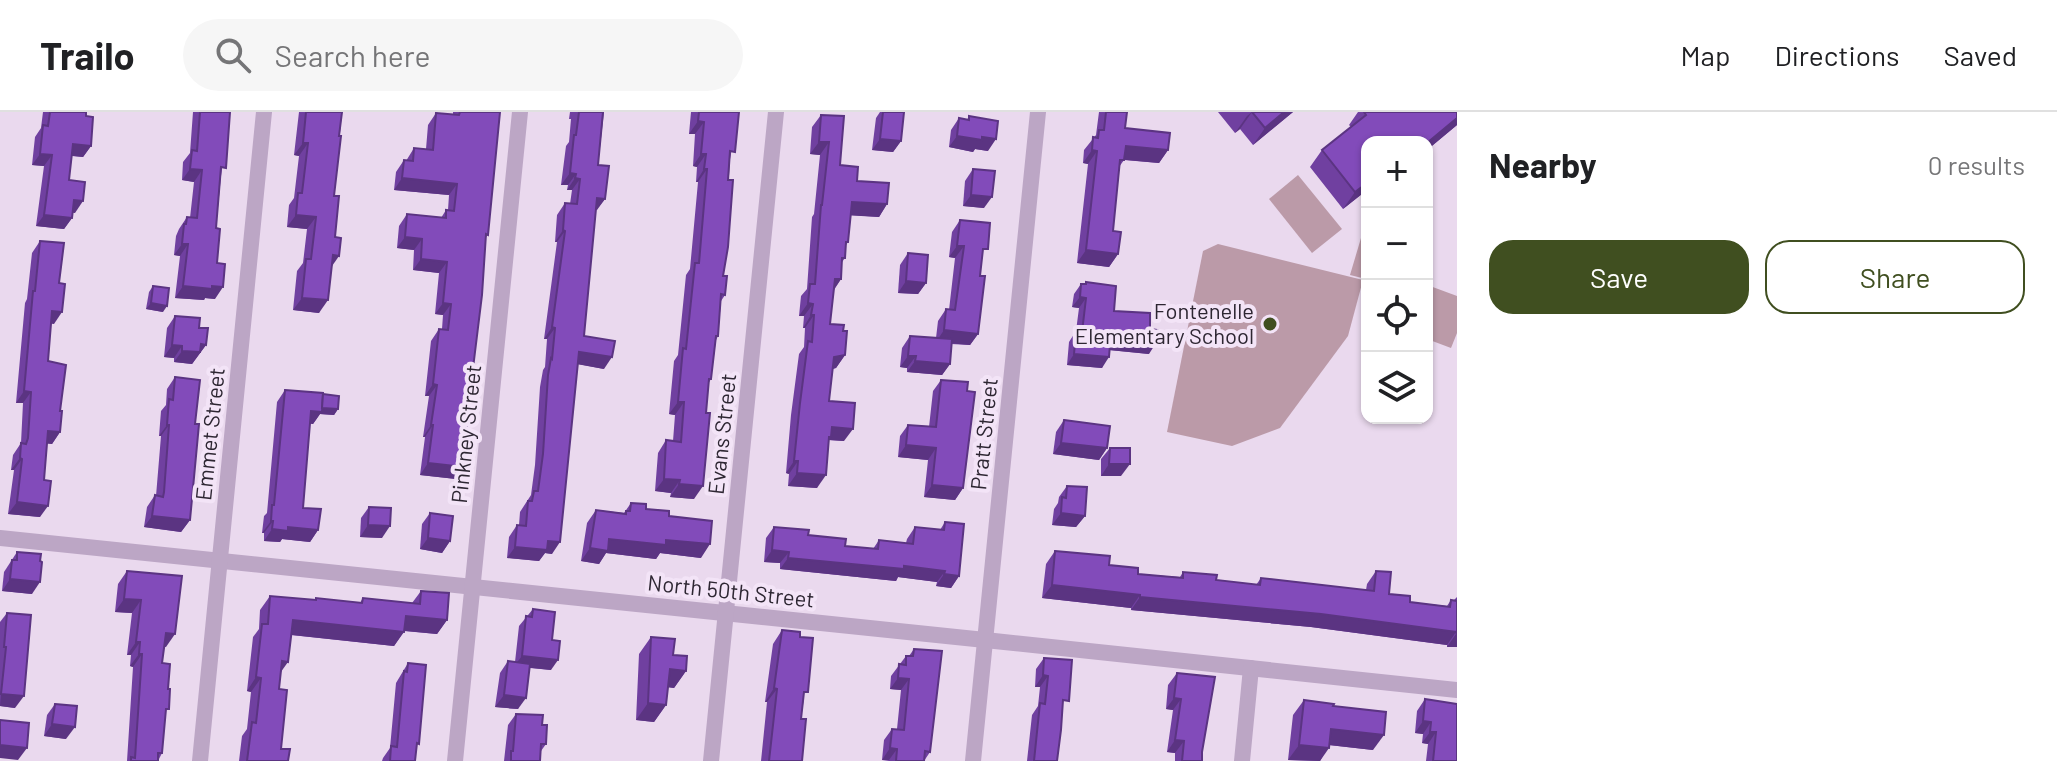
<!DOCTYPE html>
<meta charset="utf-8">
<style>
:root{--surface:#fff;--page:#f6f6f6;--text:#202124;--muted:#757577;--line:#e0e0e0;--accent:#404f20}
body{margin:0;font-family:Barlow,sans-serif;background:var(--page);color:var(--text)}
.controls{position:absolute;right:24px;top:24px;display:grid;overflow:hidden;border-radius:16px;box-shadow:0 2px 6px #0004}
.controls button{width:72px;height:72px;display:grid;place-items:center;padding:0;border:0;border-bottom:2px solid var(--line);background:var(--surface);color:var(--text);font:40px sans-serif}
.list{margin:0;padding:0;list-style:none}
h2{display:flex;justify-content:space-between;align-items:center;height:104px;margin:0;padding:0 32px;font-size:34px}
h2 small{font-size:26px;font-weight:400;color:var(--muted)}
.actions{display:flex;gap:16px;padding:24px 32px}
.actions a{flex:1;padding:18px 0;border:2px solid var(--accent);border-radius:24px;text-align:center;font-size:28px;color:var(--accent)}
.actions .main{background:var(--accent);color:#fff}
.icon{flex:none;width:44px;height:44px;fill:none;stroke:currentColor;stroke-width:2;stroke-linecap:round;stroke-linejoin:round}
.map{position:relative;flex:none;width:1457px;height:649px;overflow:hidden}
header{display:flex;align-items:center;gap:48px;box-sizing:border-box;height:112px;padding:0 40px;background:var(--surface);border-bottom:2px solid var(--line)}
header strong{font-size:38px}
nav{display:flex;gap:44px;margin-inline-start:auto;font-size:28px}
.search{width:560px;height:72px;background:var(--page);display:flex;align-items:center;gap:20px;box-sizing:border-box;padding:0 28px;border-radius:44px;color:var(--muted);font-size:30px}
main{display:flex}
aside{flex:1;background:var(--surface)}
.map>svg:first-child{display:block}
.green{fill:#bb9aa8}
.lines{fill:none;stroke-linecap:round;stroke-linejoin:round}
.minor{stroke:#bca6c5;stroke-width:16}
.wall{fill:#7040a0}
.shaded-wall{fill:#5b3482}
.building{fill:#824bba;stroke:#5b3482;stroke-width:2}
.poi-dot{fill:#404f20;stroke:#f3e4f7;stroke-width:3}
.labels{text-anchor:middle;stroke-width:8;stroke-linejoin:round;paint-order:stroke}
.poi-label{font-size:22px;fill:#2d2632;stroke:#f3e4f7;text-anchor:end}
.street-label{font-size:22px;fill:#2d2632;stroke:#f3e4f7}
</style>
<header>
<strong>Trailo</strong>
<div class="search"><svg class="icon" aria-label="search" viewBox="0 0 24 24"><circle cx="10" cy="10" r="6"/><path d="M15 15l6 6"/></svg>Search here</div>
<nav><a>Map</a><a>Directions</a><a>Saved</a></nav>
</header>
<main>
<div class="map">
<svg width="1457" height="649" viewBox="0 0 1457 649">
<rect width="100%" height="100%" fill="#ead9ee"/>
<g class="green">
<polygon points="1298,63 1342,117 1312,141 1269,87"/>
<polygon points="1361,126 1367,128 1367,181 1363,179 1366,167 1350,163"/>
<polygon points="1218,132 1363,168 1348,224 1280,316 1232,334 1167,320 1203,139"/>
<polygon points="1430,174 1457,184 1457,221 1451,236 1427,227 1427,182"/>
</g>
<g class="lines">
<g class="minor">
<polyline points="0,426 985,528 1457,578"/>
<polyline points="200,649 264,0"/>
<polyline points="455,649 520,0"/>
<polyline points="711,649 776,0"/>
<polyline points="973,649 1038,0"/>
<polyline points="1242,649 1251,556"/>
</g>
</g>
<g class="wall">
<polygon points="43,0 86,0 86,4 91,34 83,45 72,44 69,68 75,101 73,100 72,106 64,117 36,114 44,54 32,53 35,25 41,16"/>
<polygon points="193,0 230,0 221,64 216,116 215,187 205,186 204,188 175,186 180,144 174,143 176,124 179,117 187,105 190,106 194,70 182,68 183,50 190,41"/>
<polygon points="299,0 342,0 334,84 332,154 319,201 293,198 297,159 303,151 307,117 287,115 289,93 294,86 299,44 294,43"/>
<polygon points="453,0 500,0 488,123 486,125 468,297 464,355 456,367 420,363 425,325 423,325 429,284 425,284 431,229 439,217 442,217 443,203 435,202 439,161 413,158 414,138 397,136 399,114 407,102 441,106 446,98 448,98 449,83 394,78 396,60 404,48 406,49 414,36 426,37 428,13 436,1 453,3"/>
<polygon points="570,0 604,0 598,53 605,87 596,98 584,224 604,257 578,252 552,442 545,441 539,449 507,446 509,425 517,413 519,413 520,400 531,383 535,353 540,275 543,258 545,255 547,227 544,227 557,130 555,130 557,103 565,91 570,92 572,78 567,78 568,73 561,73 566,34 569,30 571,7 569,7"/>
<polygon points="691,0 739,0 730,47 723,164 725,183 721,189 718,224 716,228 711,267 708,272 694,387 670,385 671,381 655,379 658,341 666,328 673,329 675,303 669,302 674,249 678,243 686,163 690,157 698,70 696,70 697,55 693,54 695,22 689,22"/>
<polygon points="880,0 904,0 901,29 893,40 872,38 876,6"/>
<polygon points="1099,0 1127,0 1125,16 1168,38 1159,51 1124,48 1119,55 1113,119 1118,142 1109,155 1077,151 1088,52 1083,51 1084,38 1096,23"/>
<polygon points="1218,0 1293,0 1253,33 1240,17 1235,21"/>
<polygon points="1358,0 1457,0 1457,13 1427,38 1427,30 1367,30 1367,78 1343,97 1310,55 1322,38 1351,15 1349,13"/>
<polygon points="821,3 840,53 857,69 887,92 879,105 851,103 848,130 846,133 845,146 842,150 841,167 834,178 830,212 843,219 845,243 836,256 833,257 829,289 844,329 829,328 817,376 788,374 789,362 786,361 791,303 799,242 804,235 805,216 803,216 804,204 799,204 801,184 807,177 812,105 814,102 820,43 810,42 812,15"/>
<polygon points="969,4 988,39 975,37 973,40 949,35 951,18 959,6 967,8"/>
<polygon points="973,57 984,96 963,94 965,69"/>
<polygon points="960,108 982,144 980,164 978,222 970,233 951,232 950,252 942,263 907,260 907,256 900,255 902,236 910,224 936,226 938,209 946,197 949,198 955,146 949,145 952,120"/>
<polygon points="40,129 54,212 51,211 48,249 60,299 60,320 52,332 47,331 40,405 8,402 14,358 11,358 13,343 21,331 23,291 16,291 25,191 27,187 32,141"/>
<polygon points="908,141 926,171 918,182 898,181 900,153"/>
<polygon points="1086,170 1114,199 1149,242 1109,238 1102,256 1067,253 1069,230 1076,219 1079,196 1072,195 1074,182 1081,172 1085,172"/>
<polygon points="153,174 163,200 146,197 149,180"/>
<polygon points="175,204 199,216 206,233 192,252 174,250 174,246 164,245 167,216"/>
<polygon points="175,265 195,312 190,408 181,420 144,415 147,395 155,383 156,384 161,324 159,324 161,299 166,293 167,277"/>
<polygon points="941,268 963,376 955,388 924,385 928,348 898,345 900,324 908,313 929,315 933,279"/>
<polygon points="285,278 338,297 334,303 320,302 313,312 310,311 303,396 318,418 310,430 282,427 280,430 264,429 264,421 262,421 264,404 267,401 277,290"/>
<polygon points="1064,308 1107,336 1099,348 1053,342 1056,320"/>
<polygon points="1110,336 1121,364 1101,364 1101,347"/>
<polygon points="1067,374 1085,404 1076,415 1052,413 1054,397 1058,391 1059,385"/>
<polygon points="631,391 669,404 701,446 660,441 656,447 606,441 599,452 581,449 587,411 596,398 624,401"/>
<polygon points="369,395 382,426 360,425 361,406"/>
<polygon points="430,401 450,429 442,441 420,437 422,412"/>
<polygon points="945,410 959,464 951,476 936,474 937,470 898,465 896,469 780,457 780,451 764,450 766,426 774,415 845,434 873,437 879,428 906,431 907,427 915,415 940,418"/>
<polygon points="1055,439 1138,462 1180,465 1183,460 1216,468 1256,473 1261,466 1366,478 1367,472 1376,459 1389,482 1410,490 1447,494 1451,488 1454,488 1457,485 1457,535 1447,535 1447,533 1311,515 1131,498 1131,496 1042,486 1046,452"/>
<polygon points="17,440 32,482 2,479 4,460"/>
<polygon points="127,459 166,535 164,535 162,551 165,602 162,641 158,649 127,649 133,555 130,554 131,543 127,543 132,501 115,500 118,472"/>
<polygon points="421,479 447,508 437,522 404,519 394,534 291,523 281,560 279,577 281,637 288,649 239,649 242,624 247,617 251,580 247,579 253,525 259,517 260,498 270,484 315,488 316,486 360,491 363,486 412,491"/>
<polygon points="533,497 552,528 551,558 530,556 518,597 495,595 500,561 508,549 515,550 519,514"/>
<polygon points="7,501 15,596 0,594 0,510"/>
<polygon points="782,518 800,525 804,586 801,607 802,649 761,649 767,590 765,590 773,532"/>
<polygon points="651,525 673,543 686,559 674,576 668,575 666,593 654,610 636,608 639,542"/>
<polygon points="914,537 930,640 924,649 889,649 882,648 884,628 892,617 897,617 901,578 890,577 891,564 906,544 909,544"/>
<polygon points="1044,546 1062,598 1057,649 1027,649 1032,603 1038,594 1040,575 1035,575 1036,557"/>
<polygon points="408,551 416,636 415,649 382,649 383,646 390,636 396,571"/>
<polygon points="1177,561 1202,640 1202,649 1175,649 1175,641 1167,640 1173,598 1166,597 1168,573"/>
<polygon points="1425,587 1457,649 1426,649 1428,632 1422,631 1423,622 1415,621 1417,599"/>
<polygon points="1304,588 1333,594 1373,638 1329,633 1320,649 1288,648 1293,603"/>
<polygon points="55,592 66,627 44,624 47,603"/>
<polygon points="516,602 542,613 546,632 541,639 540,649 504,649 508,613"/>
</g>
<g class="shaded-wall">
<polygon points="1252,0 1240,17 1235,21 1247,4"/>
<polygon points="1284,0 1293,0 1253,33 1265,16"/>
<polygon points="1457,6 1457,13 1427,38 1427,31"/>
<polygon points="698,9 704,10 695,22 689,22"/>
<polygon points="957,24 982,25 996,27 988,39 975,37 973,40 949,35"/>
<polygon points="880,27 901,29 893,40 872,38"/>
<polygon points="819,30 829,30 820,43 810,42"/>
<polygon points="303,31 308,31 299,44 294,43"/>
<polygon points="73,32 91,34 83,45 65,43"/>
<polygon points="1126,34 1168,38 1159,51 1116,47"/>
<polygon points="1092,38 1097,39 1088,52 1083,51"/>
<polygon points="40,42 52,43 44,54 32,53"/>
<polygon points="701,42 706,42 697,55 693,54"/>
<polygon points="190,57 202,58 194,70 182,68"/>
<polygon points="704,57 707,57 698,70 696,70"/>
<polygon points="570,61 576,62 568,73 561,73"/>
<polygon points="402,66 457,72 449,83 394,78"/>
<polygon points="575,66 580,67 572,78 567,78"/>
<polygon points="1367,71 1367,78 1343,97 1355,80"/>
<polygon points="971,83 992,85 984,96 963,94"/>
<polygon points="597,86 605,87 597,98 589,98"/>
<polygon points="74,88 83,89 75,101 66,100"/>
<polygon points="852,90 887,92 879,105 843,103"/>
<polygon points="44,103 72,106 64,117 36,114"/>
<polygon points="296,103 316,105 307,117 287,115"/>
<polygon points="563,118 565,119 557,130 555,130"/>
<polygon points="405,125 422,127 414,138 397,136"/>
<polygon points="182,132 188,132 180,144 174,143"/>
<polygon points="957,134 964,134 955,146 949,145"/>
<polygon points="1086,138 1118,142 1109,155 1077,151"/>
<polygon points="333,143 339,144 330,157"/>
<polygon points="421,147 447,150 439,161 413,158"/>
<polygon points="835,167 841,167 832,180"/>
<polygon points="906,169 926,171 918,182 898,181"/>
<polygon points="183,174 212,174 223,175 215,187 205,186 204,188 175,186"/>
<polygon points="1080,185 1086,186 1079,196 1072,195"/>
<polygon points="302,186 328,188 319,201 293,198"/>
<polygon points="151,191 167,194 163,200 146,197"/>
<polygon points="443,191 451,192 443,203 435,202"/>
<polygon points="808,191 813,192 804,204 799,204"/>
<polygon points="52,199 62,200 54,212 44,210"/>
<polygon points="811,203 814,203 805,216 803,216"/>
<polygon points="552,215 555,216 547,227 544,227"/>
<polygon points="944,218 978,222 970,233 936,230"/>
<polygon points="1113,227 1156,231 1149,242 1109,238 1105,244"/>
<polygon points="201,232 206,233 192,252 174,250 182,239"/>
<polygon points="172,233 182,234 174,246 164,245"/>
<polygon points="579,240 612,245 604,257 571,251"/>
<polygon points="1074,242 1109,245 1102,256 1067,253"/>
<polygon points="845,243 836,256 825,258 834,245"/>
<polygon points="908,244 916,244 907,256 900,255"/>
<polygon points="915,249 950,252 942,263 907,260"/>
<polygon points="433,272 437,273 429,284 425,284"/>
<polygon points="24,279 31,280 23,291 16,291"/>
<polygon points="678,290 684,290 675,303 669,302"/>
<polygon points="320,295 338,297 334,303 320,302 313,312 303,311 311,299"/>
<polygon points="167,313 169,313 161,324 159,324"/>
<polygon points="431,313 433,313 425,325 423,325"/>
<polygon points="832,315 853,317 844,329 829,328"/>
<polygon points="48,319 60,320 52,332 40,331"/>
<polygon points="1061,331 1107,336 1099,348 1053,342"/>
<polygon points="906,333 936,336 928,348 898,345"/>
<polygon points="20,346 22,347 14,358 11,358"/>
<polygon points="794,349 798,349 789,362 786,361"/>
<polygon points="428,351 464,355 456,367 420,363"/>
<polygon points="1109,352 1130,352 1121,364 1101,364"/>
<polygon points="797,361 826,363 817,376 788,374"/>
<polygon points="664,367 680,368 671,381 655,379"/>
<polygon points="679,372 703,374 694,387 670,385"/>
<polygon points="932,373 963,376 955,388 924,385"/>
<polygon points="17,390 48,394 40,405 8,402"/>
<polygon points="1061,401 1085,404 1076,415 1052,413"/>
<polygon points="152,404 190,408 181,420 144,415"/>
<polygon points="271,409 273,409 264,421 262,421"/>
<polygon points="368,413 390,414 382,426 360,425"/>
<polygon points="288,415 318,418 310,430 282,427 280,430 264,429 272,417"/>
<polygon points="428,426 450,429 442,441 420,437"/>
<polygon points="609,427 666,428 710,432 701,446 660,441 656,447 606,441 599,452 581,449 590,436"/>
<polygon points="548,429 560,430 552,442 545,441 539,449 507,446 515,435"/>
<polygon points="772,438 789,440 780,451 764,450"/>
<polygon points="788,446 904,454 945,459 937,470 898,465 896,469 780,457"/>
<polygon points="944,462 959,464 951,476 936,474"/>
<polygon points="10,467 40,470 32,482 2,479"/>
<polygon points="1052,473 1140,483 1131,496 1042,486"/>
<polygon points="1140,485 1321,502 1456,520 1447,533 1311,515 1131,498"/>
<polygon points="124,487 141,488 132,501 115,500"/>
<polygon points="406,504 447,508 437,522 396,518"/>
<polygon points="293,508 404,520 394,534 283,522"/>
<polygon points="166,521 175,522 166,535 157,534"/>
<polygon points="1456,522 1457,522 1457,535 1447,535"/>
<polygon points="136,530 140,530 131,543 127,543"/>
<polygon points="139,542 142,542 133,555 130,554"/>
<polygon points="522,544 558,548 551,558 514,554"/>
<polygon points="282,549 288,550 278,564"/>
<polygon points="670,557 686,559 674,576 658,574"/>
<polygon points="1043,563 1048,564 1040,575 1035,575"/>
<polygon points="256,565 261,566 251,580 247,579"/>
<polygon points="898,566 909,567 901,578 890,577"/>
<polygon points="774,576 777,577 767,590 765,590"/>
<polygon points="1,582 24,584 15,596 0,594"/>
<polygon points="504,583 526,586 518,597 495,595"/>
<polygon points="1174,586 1181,587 1173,598 1166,597"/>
<polygon points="648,591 666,593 654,610 636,608"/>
<polygon points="1423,609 1431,610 1423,622 1415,621"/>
<polygon points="52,612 75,615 66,627 44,624"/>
<polygon points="1331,617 1384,623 1373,638 1320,632"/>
<polygon points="1430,620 1436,620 1428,632 1422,631"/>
<polygon points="1175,628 1184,629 1175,641 1167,640"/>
<polygon points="0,633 27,636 18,648 0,646"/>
<polygon points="1299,633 1329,636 1320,649 1288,648"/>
<polygon points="890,636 897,637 889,648 882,648"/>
</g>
<g class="building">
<polygon points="50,0 86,0 86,4 93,5 91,34 73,32 69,68 85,70 83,89 74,88 72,106 44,103 52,43 40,42 43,13 48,14"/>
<polygon points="200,0 230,0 226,56 221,55 216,116 220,117 217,151 225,152 223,175 212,174 212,177 183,174 188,132 182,132 184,112 186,112 187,105 197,106 202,58 190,57 192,38 197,39"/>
<polygon points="306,0 342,0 339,24 341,24 334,84 339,84 335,125 341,126 339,144 333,143 328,188 302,186 306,147 311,147 316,105 296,103 298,81 302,81 308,31 303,31"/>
<polygon points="460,0 500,0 488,123 486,122 482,183 468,297 469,297 464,355 428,351 433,313 431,313 437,273 433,272 439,217 448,218 451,192 443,191 447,150 421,147 422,127 405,125 407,102 446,106 446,98 454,99 457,72 402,66 404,48 413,49 414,36 433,38 436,1 459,3"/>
<polygon points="579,0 603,0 598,53 609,54 605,87 597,86 584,224 615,229 612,245 579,240 560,430 548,429 547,438 515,435 517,413 526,414 528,389 532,389 534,379 538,379 543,342 548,263 551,246 552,247 555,216 552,215 565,119 563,118 565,91 577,92 580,67 575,66 576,62 570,61 574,23 576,23"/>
<polygon points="699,0 739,0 735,40 730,39 728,68 733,68 728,135 723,164 727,164 725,183 721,182 718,224 716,224 711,267 709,267 706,301 710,301 703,374 679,372 680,368 664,367 666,328 681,330 684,290 678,290 683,236 686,237 695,151 699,151 707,57 704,57 706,42 701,42 704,10 698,9"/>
<polygon points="883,0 904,0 901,29 880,27"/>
<polygon points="1106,0 1127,0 1125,16 1170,21 1168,38 1126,34 1124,48 1120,48 1113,119 1121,120 1118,142 1086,138 1097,39 1092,38 1093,25 1098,26 1099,18 1104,18"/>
<polygon points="1252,0 1284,0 1265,16"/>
<polygon points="1364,0 1457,0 1457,6 1427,31 1367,30 1367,71 1355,80 1322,38 1366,3"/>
<polygon points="821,3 844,4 840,53 858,55 857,69 889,71 887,92 852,90 848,130 846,130 845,146 842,146 841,167 835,167 830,212 844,213 843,219 847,219 845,243 834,245 829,289 855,291 853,317 832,315 831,325 829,325 826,363 797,361 798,349 794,349 800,291 808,229 812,230 814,203 811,203 813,192 808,191 810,172 815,172 821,93 822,93 829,30 819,30"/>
<polygon points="969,4 998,9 996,27 982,25 982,28 957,24 959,6 969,8"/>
<polygon points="973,57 995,59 992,85 971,83"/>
<polygon points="960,108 990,111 988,137 983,137 980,164 985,164 978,222 944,218 946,197 955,198 964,134 957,134"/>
<polygon points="40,129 64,131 59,171 65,172 62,200 52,199 48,249 66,253 60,299 62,299 60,320 48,319 44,368 51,369 48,394 17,390 22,347 20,346 21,331 26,332 28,326 31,280 24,279 33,179 35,179"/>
<polygon points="908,141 928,143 926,171 906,169"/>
<polygon points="1086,170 1116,174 1114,199 1150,201 1150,217 1158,218 1156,231 1113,227 1112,234 1110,233 1109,245 1074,242 1076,219 1082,220 1086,186 1080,185 1081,172 1086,172"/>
<polygon points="153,174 169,176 167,194 151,191"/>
<polygon points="175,204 200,206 199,216 208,216 206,233 201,232 200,240 182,239 182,234 172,233"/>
<polygon points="910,224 952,227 950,252 915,249 916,244 908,244"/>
<polygon points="175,265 200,268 195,312 199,312 190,408 152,404 155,383 163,385 164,380 169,313 167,313 169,287 173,288"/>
<polygon points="941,268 968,270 967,279 975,280 963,376 932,373 936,336 906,333 908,313 936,315"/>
<polygon points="285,278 323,281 322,300 311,299 303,396 321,397 318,418 288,415 288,419 272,417 273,409 271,409 272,393 274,393"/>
<polygon points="323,282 339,284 338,297 322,296"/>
<polygon points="1064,308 1110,314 1107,336 1061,331"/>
<polygon points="1110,336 1130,336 1130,352 1109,352"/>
<polygon points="1067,374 1087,375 1085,404 1061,401 1062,385 1066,386"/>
<polygon points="631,391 646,392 646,397 669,399 669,404 712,409 710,432 666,428 666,433 609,427 608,439 590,436 596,398 626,402 626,399 630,399"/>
<polygon points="369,395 391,396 390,414 368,413"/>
<polygon points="430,401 453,404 450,429 428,426"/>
<polygon points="945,410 964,412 959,464 944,462 945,459 904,454 904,457 788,446 789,440 772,438 774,415 809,418 808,423 846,427 845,434 878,437 879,428 913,432 915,415 944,418"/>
<polygon points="1055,439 1110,444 1109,453 1138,456 1138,462 1183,466 1183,460 1217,463 1216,468 1260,473 1261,466 1374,479 1376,459 1391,460 1389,482 1410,484 1410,490 1450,495 1451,488 1457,489 1457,522 1456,520 1321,502 1140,485 1140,483 1052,473"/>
<polygon points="17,440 41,442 40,449 42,450 40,470 10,467 12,448 17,448"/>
<polygon points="127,459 182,464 175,522 166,521 162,551 170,552 168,577 170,577 169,597 166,597 162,641 158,641 158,649 131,649 131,645 135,646 142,542 139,542 140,530 136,530 141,488 124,487"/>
<polygon points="421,479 449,481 447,508 406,504 404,520 293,508 288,550 282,549 279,577 287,578 281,637 290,637 288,649 247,649 252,610 256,611 261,566 256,565 262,512 268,512 270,484 316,488 316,486 362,491 363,486 420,492"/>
<polygon points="533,497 555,500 552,528 560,529 558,548 522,544 526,504 532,505"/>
<polygon points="7,501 31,503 24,584 1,582 6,535 4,535"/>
<polygon points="782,518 800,520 800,525 813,526 808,580 804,580 801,607 806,607 802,649 769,649 777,577 774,576"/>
<polygon points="651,525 675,527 673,543 687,544 686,559 670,557 666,593 648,591"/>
<polygon points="914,537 942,539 930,640 925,639 924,649 896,649 897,637 890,636 892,617 904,618 909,567 898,566 899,552 906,553 906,544 913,544"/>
<polygon points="1044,546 1072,548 1069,589 1063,588 1061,618 1057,649 1034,649 1040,591 1045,592 1048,564 1043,563"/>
<polygon points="508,549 530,552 526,586 504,583"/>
<polygon points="408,551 426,553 419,632 417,631 415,649 390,649 391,634 397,635 404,559 407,560"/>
<polygon points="1177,561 1215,565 1202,640 1202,649 1182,649 1184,629 1175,628 1181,587 1174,586"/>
<polygon points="1425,587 1457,592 1457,649 1433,649 1436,620 1430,620 1431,610 1423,609"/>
<polygon points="1304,588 1334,592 1333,594 1386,600 1384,623 1331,617 1329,636 1299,633"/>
<polygon points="55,592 77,594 75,615 52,612"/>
<polygon points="516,602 543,603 542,613 547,613 546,632 541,632 540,649 511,649 511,639 513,639"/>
<polygon points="0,608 29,611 27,636 0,633"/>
</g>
<circle class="poi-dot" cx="1270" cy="212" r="8"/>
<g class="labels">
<g class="poi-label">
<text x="1254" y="207">Fontenelle<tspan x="1254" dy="25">Elementary School</tspan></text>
</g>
<g class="street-label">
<text transform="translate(210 322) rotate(-84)" y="8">Emmet Street</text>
<text transform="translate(466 322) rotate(-84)" y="8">Pinkney Street</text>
<text transform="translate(722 322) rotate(-84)" y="8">Evans Street</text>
<text transform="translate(984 322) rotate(-84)" y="8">Pratt Street</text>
<text transform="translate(731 479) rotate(6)" y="8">North 50th Street</text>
</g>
</g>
</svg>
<div class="controls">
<button>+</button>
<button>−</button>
<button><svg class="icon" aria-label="locate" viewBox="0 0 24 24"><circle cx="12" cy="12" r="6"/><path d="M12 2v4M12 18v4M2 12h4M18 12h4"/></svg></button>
<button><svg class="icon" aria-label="layers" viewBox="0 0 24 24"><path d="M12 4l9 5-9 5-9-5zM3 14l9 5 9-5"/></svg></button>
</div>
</div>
<aside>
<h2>Nearby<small>0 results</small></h2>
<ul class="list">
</ul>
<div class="actions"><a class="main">Save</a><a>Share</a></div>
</aside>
</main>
